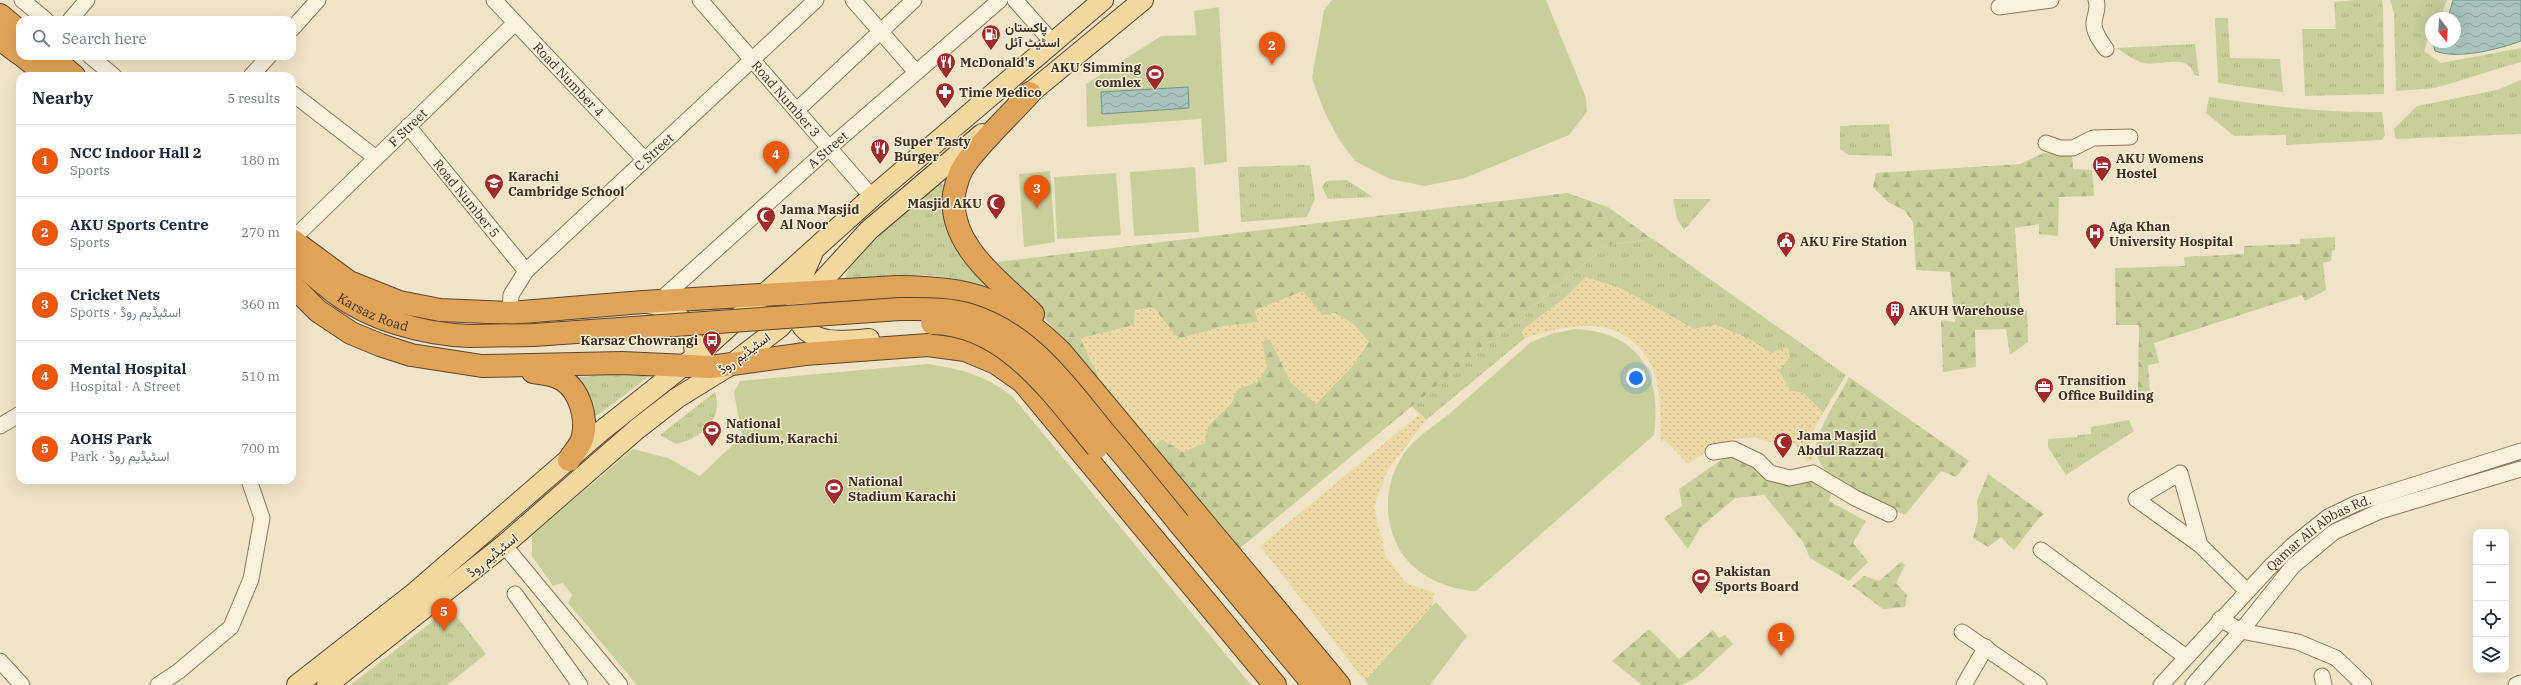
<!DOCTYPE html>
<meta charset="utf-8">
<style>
:root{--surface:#fff;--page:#f6f6f7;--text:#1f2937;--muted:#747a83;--line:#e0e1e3;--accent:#ea580c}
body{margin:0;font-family:"IBM Plex Serif",Vazirmatn,serif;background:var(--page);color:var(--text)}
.controls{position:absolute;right:12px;bottom:12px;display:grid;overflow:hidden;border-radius:8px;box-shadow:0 4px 16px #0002}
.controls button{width:36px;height:36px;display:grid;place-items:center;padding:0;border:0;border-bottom:1px solid var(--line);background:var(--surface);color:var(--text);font:20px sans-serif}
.compass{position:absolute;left:2425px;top:12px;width:36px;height:36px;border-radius:50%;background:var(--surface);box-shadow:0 4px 16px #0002;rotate:163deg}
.you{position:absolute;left:1636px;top:378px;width:14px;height:14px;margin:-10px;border:3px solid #fff;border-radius:50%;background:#1a73e8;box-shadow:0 0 0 6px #1a73e833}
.badge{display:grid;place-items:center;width:26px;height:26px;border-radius:50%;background:var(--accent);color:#fff;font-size:13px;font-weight:700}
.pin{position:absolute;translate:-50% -33px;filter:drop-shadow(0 1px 2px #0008)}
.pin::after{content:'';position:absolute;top:21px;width:14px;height:12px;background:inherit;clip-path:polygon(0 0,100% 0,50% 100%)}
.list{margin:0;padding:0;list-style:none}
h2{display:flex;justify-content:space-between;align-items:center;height:52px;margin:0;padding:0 16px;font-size:17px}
h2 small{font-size:13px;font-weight:400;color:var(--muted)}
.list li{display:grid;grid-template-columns:26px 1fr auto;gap:12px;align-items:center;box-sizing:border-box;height:72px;padding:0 16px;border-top:1px solid var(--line)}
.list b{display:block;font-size:15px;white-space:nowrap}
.list p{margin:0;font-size:13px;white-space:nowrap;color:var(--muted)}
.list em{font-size:13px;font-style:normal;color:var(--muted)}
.icon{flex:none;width:22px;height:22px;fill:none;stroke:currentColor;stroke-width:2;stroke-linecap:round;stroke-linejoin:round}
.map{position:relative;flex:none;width:2521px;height:685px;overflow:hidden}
.search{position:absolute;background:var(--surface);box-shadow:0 4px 16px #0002;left:16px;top:16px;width:280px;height:44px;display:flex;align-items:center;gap:10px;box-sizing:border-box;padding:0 14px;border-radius:12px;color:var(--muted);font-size:15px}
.panel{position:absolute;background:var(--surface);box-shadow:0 4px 16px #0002;left:16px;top:72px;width:280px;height:412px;border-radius:12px}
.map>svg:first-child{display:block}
.grass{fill:url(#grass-tufts)}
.forest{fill:url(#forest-firs)}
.sand{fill:url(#sand-dots)}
.garden{fill:#c9cf9b}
.water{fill:url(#water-waves);stroke:#6f938a}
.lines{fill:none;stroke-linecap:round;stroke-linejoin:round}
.minor-casing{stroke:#8d765c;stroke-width:17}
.major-casing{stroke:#5b4430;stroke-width:22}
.highway-casing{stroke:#5b4430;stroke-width:24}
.minor{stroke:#faf1dc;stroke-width:15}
.major{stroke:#f3d9a0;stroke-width:20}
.highway{stroke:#e0a458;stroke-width:22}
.highway-bridge-casing{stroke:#5b4430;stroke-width:24;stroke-linecap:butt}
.highway-bridge{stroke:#e0a458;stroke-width:22}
.labels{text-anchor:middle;stroke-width:3;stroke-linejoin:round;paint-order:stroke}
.poi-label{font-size:13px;font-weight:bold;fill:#3d2e20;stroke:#f7eed8;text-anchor:start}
.street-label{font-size:13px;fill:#3d2e20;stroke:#f7eed8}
</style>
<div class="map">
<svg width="2521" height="685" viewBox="0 0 2521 685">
<defs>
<pattern id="grass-tufts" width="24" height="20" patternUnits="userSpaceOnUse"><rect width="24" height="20" fill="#c9cf9b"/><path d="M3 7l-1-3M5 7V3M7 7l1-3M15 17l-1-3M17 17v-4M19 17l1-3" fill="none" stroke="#aeb285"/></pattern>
<pattern id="forest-firs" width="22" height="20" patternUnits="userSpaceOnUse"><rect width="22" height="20" fill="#c9cf9b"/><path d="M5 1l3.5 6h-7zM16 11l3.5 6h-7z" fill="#aeb285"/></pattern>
<pattern id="sand-dots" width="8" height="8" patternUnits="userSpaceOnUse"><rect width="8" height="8" fill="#ecd9a5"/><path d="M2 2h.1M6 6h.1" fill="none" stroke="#cbbb8e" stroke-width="1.8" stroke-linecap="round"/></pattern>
<pattern id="water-waves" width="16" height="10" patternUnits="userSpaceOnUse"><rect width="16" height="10" fill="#a9c4bc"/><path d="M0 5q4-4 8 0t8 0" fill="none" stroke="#8ba098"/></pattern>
</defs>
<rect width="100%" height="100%" fill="#f0e4c8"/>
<g class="grass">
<polygon points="2354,0 2382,0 2383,5 2384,94 2305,96 2302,29 2336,29 2334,2"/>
<polygon points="2390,0 2447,0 2440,18 2431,18 2431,28 2424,51 2441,63 2521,48 2521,62 2435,88 2396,91 2394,13"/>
<polygon points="2215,18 2228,18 2230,58 2280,59 2283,92 2218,83"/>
<path d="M2195,44L2199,76L2194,75C2188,52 2160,67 2144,63C2135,61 2125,53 2116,48Z"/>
<polygon points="2521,80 2521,134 2396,139 2394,129 2417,106 2497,90"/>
<path d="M2209,97C2267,106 2323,113 2382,112L2385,135L2382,140L2286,145V135L2234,136L2206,113Z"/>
<polygon points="1889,124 1892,156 1849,155 1840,149 1840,126"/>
<polygon points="1310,165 1315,199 1307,217 1241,222 1238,167"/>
<polygon points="1347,180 1373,197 1328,199 1322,187 1326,181"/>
<polygon points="934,182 940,182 945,186 967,261 992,292 952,278 925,275 847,287 843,283 851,264"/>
<polygon points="1673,199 1711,199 1684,230 1677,219"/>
<polygon points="1653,239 1846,375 1823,413 1803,393 1791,391 1778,370 1790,357 1771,353 1749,339 1716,325 1694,329 1662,311 1586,277 1566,297 1521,331 1525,338 1426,420 1412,406 1607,245"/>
<polygon points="657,370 598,415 593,416 589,398 569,378"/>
<path d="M715,392C724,421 701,438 676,444L660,435Z"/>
<polygon points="2129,420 2134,431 2066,475 2048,447 2048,439 2077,437 2078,435 2091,434 2091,427"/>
<polygon points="450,608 486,654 447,685 350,685"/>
</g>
<g class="forest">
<polygon points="2044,153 2072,155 2073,169 2092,170 2094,196 2059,197 2058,236 2039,234 2039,224 2015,228 2020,310 2027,310 2028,342 2010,355 2006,329 1975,330 1976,367 1943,372 1941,320 1955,322 1950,272 1916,270 1913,222 1904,210 1888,202 1873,187 1876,173 2020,164"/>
<polygon points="1567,193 1608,207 1652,239 1607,245 1239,549 1153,447 1162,439 1183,452 1204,443 1208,426 1231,403 1237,389 1257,382 1262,342 1270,338 1291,383 1369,342 1353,324 1335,313 1323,316 1255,310 1259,322 1224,326 1178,339 1154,308 1135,310 1134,325 1104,389 997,262"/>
<polygon points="2335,237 2335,250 2332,251 2331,261 2323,263 2326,290 2305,301 2302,295 2154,343 2159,363 2148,365 2150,391 2138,392 2139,325 2116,325 2115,268 2185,266 2184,257 2244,254 2244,246 2300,244 2300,239"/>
<path d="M1849,377L1969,461L1956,477L1941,471L1905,515C1878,503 1803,479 1818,437C1825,417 1839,397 1849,377Z"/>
<path d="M1727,456C1764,462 1802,472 1833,491L1829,501L1866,521L1853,543L1868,562L1849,581L1810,558L1803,542L1764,495L1735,498L1700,528L1688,549L1664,518L1682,506L1679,489Z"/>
<polygon points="1988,474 2044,514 2039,518 2014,550 2001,537 1988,547 1973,538 1978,519 1977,501"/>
<polygon points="1901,562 1905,565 1896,583 1907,595 1905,607 1883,609 1852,586 1864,576 1879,581"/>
<polygon points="1649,629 1679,659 1713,630 1719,638 1725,635 1733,644 1697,677 1682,685 1642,685 1612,661"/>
</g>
<g class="sand">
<path d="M1586,277L1623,289L1694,329L1716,325L1749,339L1771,353L1788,347L1790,357L1779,371L1791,391L1803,393L1823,413L1809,439L1814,460L1807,462L1794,443L1767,442L1756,437L1734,439L1716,445L1688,464L1665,440L1661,444C1660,418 1662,387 1650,363C1648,357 1642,353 1639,348C1610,314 1562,327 1525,338L1521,331L1566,297Z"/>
<polygon points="1303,291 1323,315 1335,313 1353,324 1369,342 1352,367 1316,404 1291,383 1269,338 1262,342 1267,367 1257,382 1237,389 1232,403 1208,426 1205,443 1183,452 1162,439 1153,447 1104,389 1080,338 1134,325 1135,311 1154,308 1179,339 1224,326 1258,322 1255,310"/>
<polygon points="1421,413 1426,420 1387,471 1374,507 1386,557 1406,583 1434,593 1432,607 1365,681 1260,546"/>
</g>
<g class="garden">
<polygon points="1332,0 1546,0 1586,98 1587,112 1569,135 1465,178 1424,186 1390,179 1355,161 1338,138 1324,111 1312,78 1324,10"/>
<polygon points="1219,7 1227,162 1204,165 1201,119 1087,127 1086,84 1161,36 1196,35 1194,11"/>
<polygon points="1195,167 1199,232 1134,236 1130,172"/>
<polygon points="1050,171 1055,242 1024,247 1019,174"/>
<polygon points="1116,173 1121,235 1057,239 1054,177"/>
<path d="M1575,329C1641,332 1662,375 1654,435L1476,591C1448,590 1416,576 1401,552C1381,519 1384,477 1409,447C1419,435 1443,420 1456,408C1481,386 1506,364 1531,342L1551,334Z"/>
<path d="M928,364C962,369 984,375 1012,396L1251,685H637L568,603L572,595L563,583L553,586L532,556V535L633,449L668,458L700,476L742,436L734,392L740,381Z"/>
<polygon points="1436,602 1467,636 1430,685 1369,685 1365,681"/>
</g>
<g class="water">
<path d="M2453,0H2521V41C2499,49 2458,60 2435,51L2433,42H2455V18H2448Z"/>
<polygon points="1188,87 1189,108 1102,114 1101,92"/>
</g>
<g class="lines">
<defs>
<g id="minor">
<polyline points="22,0 46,20"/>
<path id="s1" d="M494,0L644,159"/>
<path id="s2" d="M700,0L872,197"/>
<polyline points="853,0 916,72"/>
<polyline points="1015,0 1053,43"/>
<path d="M2096,0C2099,9 2095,14 2094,22C2093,32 2101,42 2106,49"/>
<polyline points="1999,7 2051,0"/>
<polyline points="70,20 87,0"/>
<polyline points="292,29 318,0"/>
<polyline points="90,56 114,76"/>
<polyline points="251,76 269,56"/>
<polyline points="292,93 376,158"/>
<polyline points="797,110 914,0"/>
<path id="s3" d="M408,126L526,271"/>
<polyline points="2046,143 2060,148 2073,148 2093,138 2130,137"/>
<path id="s4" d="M300,232L515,23"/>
<path id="s5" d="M658,302L829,148L1000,0"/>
<path id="s6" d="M510,313L511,295L526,271L816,0"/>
<polyline points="0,426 20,414"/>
<polyline points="1713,452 1733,449 1758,461 1770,473 1790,478 1813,473 1855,498 1889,514"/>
<polyline points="504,545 620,685"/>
<polyline points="2200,545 2180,473 2136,499 2200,545 2247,591"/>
<polyline points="2041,550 2186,657"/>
<polyline points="515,594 580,685"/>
<polyline points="2220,619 2241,631 2298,642 2336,658 2364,685"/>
<polyline points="1962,632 2039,685"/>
<polyline points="0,661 22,685"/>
<polyline points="2322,676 2324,685"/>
<polyline points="158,685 179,671 231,627 251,579 262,518 249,480"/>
<polyline points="1964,685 1986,647"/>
<path id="s7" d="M2161,685L2269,568L2293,545L2328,517L2357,503L2521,451"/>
<polyline points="2193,685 2241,631 2293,566 2334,532 2380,511 2521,469"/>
<polyline points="2516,685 2521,683"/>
</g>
<g id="major">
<polyline points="1018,103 1143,0"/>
<path d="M812,255C797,286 780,331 828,340C841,342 856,340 869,339"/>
<path d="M647,303C680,307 699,334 694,366"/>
<polyline points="297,685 412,595 600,432 696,356 872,197 1103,0"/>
<polyline points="327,685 504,545 637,429 677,398 732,364 780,327 869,230 982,134"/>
</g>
<g id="highway">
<polyline points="0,15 20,32"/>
<polyline points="0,39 20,54"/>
<polyline points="23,56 48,76"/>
<polyline points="50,56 74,76"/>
<path d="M1030,93C1009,116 985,138 966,163C960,171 956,184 954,194C948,246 1000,281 1033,314"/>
<path d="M292,240L349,282L399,302L440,310L510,313L643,302L897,287C974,288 1005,298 1061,352L1339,685"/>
<path id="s8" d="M292,257C306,269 320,281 334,292C371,320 423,334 469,336"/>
<polyline points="292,285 318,311 351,333 380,345 411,355 482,366 622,363 710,367 805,354 928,345 965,350 996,363 1023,382 1275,685"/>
<path d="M533,372C542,373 555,375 563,380C580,391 587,418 583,436C582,444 573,453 569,460"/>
<polyline points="1179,523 1314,685"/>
</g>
</defs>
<use href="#minor" class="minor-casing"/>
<use href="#major" class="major-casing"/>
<use href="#highway" class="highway-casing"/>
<use href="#minor" class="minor"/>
<use href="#major" class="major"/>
<use href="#highway" class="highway"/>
<defs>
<g id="highway-bridge">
<path d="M932,323C1007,324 1054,396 1097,447"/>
<path d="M469,336L534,335L900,309C923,309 949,308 970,315C1029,333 1066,385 1103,431C1129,461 1154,492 1179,523"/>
</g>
</defs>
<use href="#highway-bridge" class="highway-bridge-casing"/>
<use href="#highway-bridge" class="highway-bridge"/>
</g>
<defs>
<symbol id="fuel-pin" viewBox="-11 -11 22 30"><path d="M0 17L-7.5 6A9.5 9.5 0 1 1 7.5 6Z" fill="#9e2a2b" stroke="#f7eed8"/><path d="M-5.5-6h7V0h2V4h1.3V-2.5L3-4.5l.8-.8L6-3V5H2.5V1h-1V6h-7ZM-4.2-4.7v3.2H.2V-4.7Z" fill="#fff"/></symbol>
<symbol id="restaurant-pin" viewBox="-11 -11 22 30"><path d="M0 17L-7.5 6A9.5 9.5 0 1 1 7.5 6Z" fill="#9e2a2b" stroke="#f7eed8"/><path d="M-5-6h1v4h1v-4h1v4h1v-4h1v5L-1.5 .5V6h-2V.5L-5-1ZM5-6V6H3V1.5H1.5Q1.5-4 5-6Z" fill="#fff"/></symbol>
<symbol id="stadium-pin" viewBox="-11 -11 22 30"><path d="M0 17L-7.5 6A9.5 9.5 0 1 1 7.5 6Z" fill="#9e2a2b" stroke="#f7eed8"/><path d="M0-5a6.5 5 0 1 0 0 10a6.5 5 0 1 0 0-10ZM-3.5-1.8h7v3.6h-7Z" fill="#fff"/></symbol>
<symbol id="pharmacy-pin" viewBox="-11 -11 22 30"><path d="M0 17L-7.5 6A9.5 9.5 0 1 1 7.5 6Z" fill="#9e2a2b" stroke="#f7eed8"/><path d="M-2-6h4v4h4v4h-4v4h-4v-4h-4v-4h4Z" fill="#fff"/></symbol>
<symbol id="hotel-pin" viewBox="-11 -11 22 30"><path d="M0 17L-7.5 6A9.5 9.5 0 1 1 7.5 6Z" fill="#9e2a2b" stroke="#f7eed8"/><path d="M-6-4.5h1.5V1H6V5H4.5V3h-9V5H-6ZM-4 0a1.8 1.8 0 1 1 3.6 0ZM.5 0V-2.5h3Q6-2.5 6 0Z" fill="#fff"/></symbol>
<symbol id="school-pin" viewBox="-11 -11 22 30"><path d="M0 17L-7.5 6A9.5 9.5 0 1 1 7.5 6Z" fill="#9e2a2b" stroke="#f7eed8"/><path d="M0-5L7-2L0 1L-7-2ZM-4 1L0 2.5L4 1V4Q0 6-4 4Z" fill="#fff"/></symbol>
<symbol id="mosque-pin" viewBox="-11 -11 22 30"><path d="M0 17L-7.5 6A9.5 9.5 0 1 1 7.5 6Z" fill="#9e2a2b" stroke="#f7eed8"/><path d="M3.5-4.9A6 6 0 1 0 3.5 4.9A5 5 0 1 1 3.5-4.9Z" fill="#fff"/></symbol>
<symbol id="hospital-pin" viewBox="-11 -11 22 30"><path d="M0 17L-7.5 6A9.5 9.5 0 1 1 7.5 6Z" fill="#9e2a2b" stroke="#f7eed8"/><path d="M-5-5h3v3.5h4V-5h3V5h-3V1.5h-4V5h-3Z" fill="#fff"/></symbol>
<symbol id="civic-pin" viewBox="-11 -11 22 30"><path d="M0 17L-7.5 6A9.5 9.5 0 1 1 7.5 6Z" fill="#9e2a2b" stroke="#f7eed8"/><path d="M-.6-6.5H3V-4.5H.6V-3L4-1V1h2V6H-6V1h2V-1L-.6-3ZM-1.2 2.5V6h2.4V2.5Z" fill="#fff"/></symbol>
<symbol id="building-pin" viewBox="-11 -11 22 30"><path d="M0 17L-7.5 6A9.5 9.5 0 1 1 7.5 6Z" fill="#9e2a2b" stroke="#f7eed8"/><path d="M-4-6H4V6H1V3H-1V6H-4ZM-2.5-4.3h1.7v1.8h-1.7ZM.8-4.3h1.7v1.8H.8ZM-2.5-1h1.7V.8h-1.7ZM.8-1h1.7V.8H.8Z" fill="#fff"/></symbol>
<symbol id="bus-pin" viewBox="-11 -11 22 30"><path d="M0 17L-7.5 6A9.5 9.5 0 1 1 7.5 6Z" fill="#9e2a2b" stroke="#f7eed8"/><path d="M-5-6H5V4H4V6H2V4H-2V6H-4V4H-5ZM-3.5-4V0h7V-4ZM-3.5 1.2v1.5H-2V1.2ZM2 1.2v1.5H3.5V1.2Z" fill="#fff"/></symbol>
<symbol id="office-pin" viewBox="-11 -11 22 30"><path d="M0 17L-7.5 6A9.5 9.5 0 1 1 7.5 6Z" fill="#9e2a2b" stroke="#f7eed8"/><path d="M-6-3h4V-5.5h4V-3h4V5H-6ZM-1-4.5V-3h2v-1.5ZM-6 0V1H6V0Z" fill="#fff"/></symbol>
</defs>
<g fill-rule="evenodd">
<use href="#fuel-pin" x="980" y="23" width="22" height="30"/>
<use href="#restaurant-pin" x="935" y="51" width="22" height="30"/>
<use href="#stadium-pin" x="1144" y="63" width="22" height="30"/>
<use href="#pharmacy-pin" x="934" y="81" width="22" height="30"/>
<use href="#restaurant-pin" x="869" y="137" width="22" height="30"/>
<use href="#hotel-pin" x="2091" y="154" width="22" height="30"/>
<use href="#school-pin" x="483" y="172" width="22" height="30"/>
<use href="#mosque-pin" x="985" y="192" width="22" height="30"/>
<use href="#mosque-pin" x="755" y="205" width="22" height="30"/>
<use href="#hospital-pin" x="2084" y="222" width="22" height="30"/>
<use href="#civic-pin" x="1775" y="230" width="22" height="30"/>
<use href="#building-pin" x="1884" y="299" width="22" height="30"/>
<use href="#bus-pin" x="701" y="329" width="22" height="30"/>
<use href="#office-pin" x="2033" y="376" width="22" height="30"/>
<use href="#stadium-pin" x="701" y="419" width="22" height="30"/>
<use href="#mosque-pin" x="1772" y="431" width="22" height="30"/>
<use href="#stadium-pin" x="823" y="477" width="22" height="30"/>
<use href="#stadium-pin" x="1690" y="567" width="22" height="30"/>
</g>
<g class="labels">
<g class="poi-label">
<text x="1005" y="32">پاکستان<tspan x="1005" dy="15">اسٹیٹ آئل</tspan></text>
<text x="960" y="67">McDonald's</text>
<text x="1141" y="72" text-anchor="end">AKU Simming<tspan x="1141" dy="15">comlex</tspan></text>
<text x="959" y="97">Time Medico</text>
<text x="894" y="146">Super Tasty<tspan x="894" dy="15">Burger</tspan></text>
<text x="2116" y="163">AKU Womens<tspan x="2116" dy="15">Hostel</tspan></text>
<text x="508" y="181">Karachi<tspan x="508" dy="15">Cambridge School</tspan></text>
<text x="982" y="208" text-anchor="end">Masjid AKU</text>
<text x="780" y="214">Jama Masjid<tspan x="780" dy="15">Al Noor</tspan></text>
<text x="2109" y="231">Aga Khan<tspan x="2109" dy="15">University Hospital</tspan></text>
<text x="1800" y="246">AKU Fire Station</text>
<text x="1909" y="315">AKUH Warehouse</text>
<text x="698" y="345" text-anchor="end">Karsaz Chowrangi</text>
<text x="2058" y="385">Transition<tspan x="2058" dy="15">Office Building</tspan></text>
<text x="726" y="428">National<tspan x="726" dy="15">Stadium, Karachi</tspan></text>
<text x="1797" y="440">Jama Masjid<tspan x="1797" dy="15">Abdul Razzaq</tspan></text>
<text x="848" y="486">National<tspan x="848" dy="15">Stadium Karachi</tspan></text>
<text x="1715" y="576">Pakistan<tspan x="1715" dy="15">Sports Board</tspan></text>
</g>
<g class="street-label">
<text dy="5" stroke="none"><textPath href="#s1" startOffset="109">Road Number 4</textPath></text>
<text dy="5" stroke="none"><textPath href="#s2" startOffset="131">Road Number 3</textPath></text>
<text dy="5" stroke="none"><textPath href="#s4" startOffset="150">F Street</textPath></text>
<text dy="5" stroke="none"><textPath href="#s5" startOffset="228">A Street</textPath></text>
<text dy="5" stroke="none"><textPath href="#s6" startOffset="221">C Street</textPath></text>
<text dy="5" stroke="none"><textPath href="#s3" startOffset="93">Road Number 5</textPath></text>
<text dy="5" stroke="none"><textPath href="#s8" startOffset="99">Karsaz Road</textPath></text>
<text transform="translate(744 353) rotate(-36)" y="5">اسٹیڈیم روڈ</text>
<text dy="5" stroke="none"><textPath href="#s7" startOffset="221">Qamar Ali Abbas Rd.</textPath></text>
<text transform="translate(492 555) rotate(-39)" y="5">اسٹیڈیم روڈ</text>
</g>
</g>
</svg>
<div class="controls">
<button>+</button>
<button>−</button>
<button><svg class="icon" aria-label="locate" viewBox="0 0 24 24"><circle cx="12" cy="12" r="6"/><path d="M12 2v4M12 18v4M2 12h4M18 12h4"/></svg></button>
<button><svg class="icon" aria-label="layers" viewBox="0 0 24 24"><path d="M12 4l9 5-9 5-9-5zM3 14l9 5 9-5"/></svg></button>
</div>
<svg class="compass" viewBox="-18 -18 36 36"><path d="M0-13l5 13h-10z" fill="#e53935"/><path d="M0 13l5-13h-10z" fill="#747a83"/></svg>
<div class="you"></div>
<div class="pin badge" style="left:1781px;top:656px">1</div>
<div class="pin badge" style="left:1272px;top:65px">2</div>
<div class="pin badge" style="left:1037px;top:208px">3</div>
<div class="pin badge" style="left:776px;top:174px">4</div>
<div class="pin badge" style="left:444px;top:631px">5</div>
<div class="search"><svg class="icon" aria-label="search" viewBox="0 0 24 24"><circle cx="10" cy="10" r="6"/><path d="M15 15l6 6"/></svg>Search here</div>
<section class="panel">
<h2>Nearby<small>5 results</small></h2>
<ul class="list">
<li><span class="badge">1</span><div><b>NCC Indoor Hall 2</b><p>Sports</p></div><em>180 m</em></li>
<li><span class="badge">2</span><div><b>AKU Sports Centre</b><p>Sports</p></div><em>270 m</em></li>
<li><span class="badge">3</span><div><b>Cricket Nets</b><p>Sports · اسٹیڈیم روڈ</p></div><em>360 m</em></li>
<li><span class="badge">4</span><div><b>Mental Hospital</b><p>Hospital · A Street</p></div><em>510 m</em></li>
<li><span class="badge">5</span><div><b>AOHS Park</b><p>Park · اسٹیڈیم روڈ</p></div><em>700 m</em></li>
</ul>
</section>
</div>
